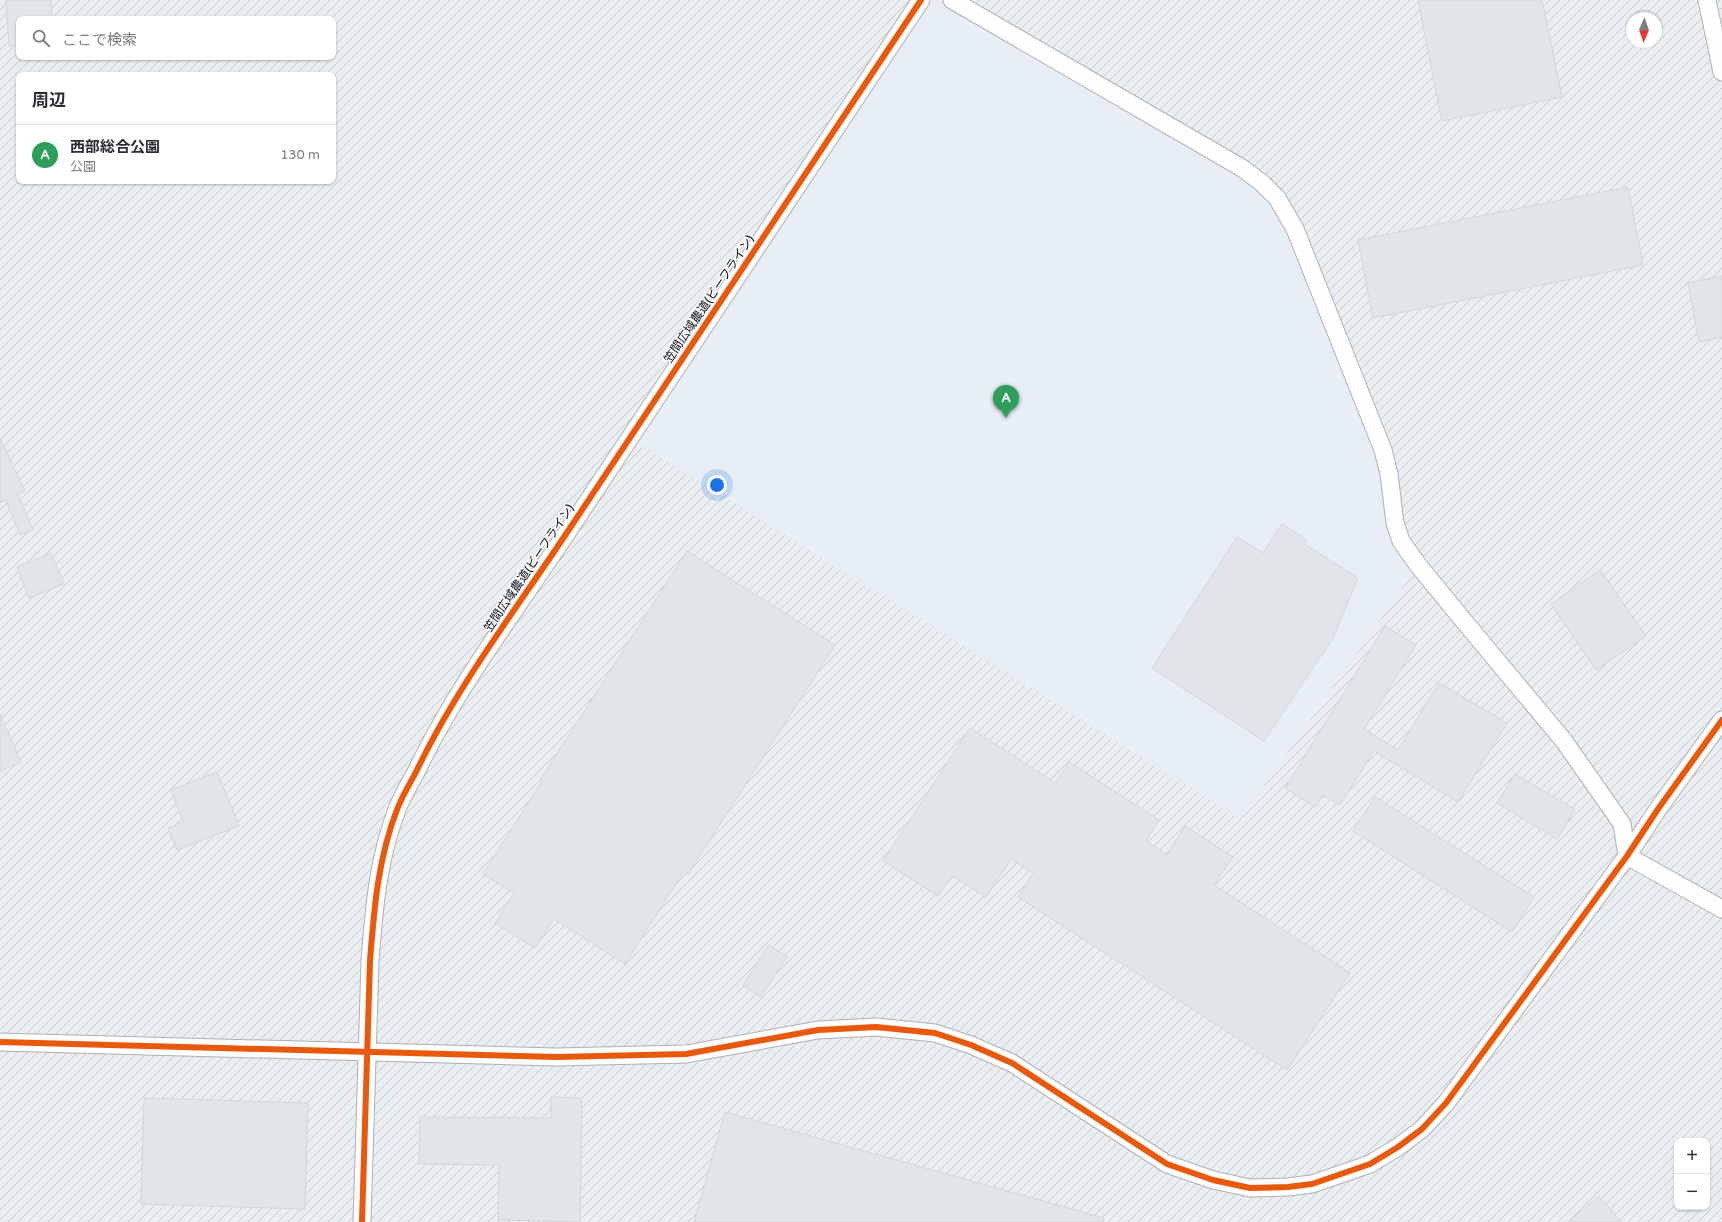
<!DOCTYPE html>
<html lang="ja">
<meta charset="utf-8">
<style>
:root{--surface:#fff;--page:#f2f2f3;--text:#2b2b33;--muted:#7c7c81;--line:#e1e1e2;--accent:#0b8043}
body{margin:0;font-family:"Varela Round","Noto Sans JP",sans-serif;background:var(--page);color:var(--text)}
.controls{position:absolute;right:12px;bottom:12px;display:grid;overflow:hidden;border-radius:8px;box-shadow:0 1px 3px #0004}
.controls button{width:36px;height:36px;display:grid;place-items:center;padding:0;border:0;border-bottom:1px solid var(--line);background:var(--surface);color:var(--text);font:20px sans-serif}
.compass{position:absolute;left:1626px;top:12px;width:36px;height:36px;border-radius:50%;background:var(--surface);box-shadow:0 1px 3px #0004;rotate:182deg}
.you{position:absolute;left:717px;top:485px;width:14px;height:14px;margin:-10px;border:3px solid #fff;border-radius:50%;background:#1a73e8;box-shadow:0 0 0 6px #1a73e833}
.badge{display:grid;place-items:center;width:26px;height:26px;border-radius:50%;background:var(--accent);color:#fff;font-size:13px;font-weight:700}
.pin{position:absolute;translate:-50% -33px;filter:drop-shadow(0 1px 2px #0008)}
.pin::after{content:'';position:absolute;top:21px;width:14px;height:12px;background:inherit;clip-path:polygon(0 0,100% 0,50% 100%)}
.list{margin:0;padding:0;list-style:none}
h2{display:flex;justify-content:space-between;align-items:center;height:52px;margin:0;padding:0 16px;font-size:17px}
h2 small{font-size:13px;font-weight:400;color:var(--muted)}
.list li{display:grid;grid-template-columns:26px 1fr auto;gap:12px;align-items:center;box-sizing:border-box;height:60px;padding:0 16px;border-top:1px solid var(--line)}
.list b{display:block;font-size:15px;white-space:nowrap}
.list p{margin:0;font-size:13px;white-space:nowrap;color:var(--muted)}
.list em{font-size:13px;font-style:normal;color:var(--muted)}
.icon{flex:none;width:22px;height:22px;fill:none;stroke:currentColor;stroke-width:2;stroke-linecap:round;stroke-linejoin:round}
.map{position:relative;flex:none;width:1722px;height:1222px;overflow:hidden}
.search{position:absolute;background:var(--surface);box-shadow:0 1px 3px #0004;left:16px;top:16px;width:320px;height:44px;display:flex;align-items:center;gap:10px;box-sizing:border-box;padding:0 14px;border-radius:8px;color:var(--muted);font-size:15px}
.panel{position:absolute;background:var(--surface);box-shadow:0 1px 3px #0004;left:16px;top:72px;width:320px;height:112px;border-radius:8px}
.map>svg:first-child{display:block}
.industrial{fill:url(#industrial-furrows);fill-rule:evenodd}
.park{fill:#e8eef6}
.building{fill:#e0e5ea;stroke:#d2d5d9}
.lines{fill:none;stroke-linecap:round;stroke-linejoin:round}
.minor-casing{stroke:#adb0b4;stroke-width:19}
.minor{stroke:#fefefe;stroke-width:17}
.cycleway-casing{stroke:#fbfbfb;stroke-width:8}
.cycleway{stroke:#e8590c;stroke-width:6}
.labels{text-anchor:middle;stroke-width:3;stroke-linejoin:round;paint-order:stroke}
.street-label{font-size:12px;fill:#060c13;stroke:#fbfbfb}
</style>
<div class="map">
<svg width="1722" height="1222" viewBox="0 0 1722 1222">
<defs>
<pattern id="industrial-furrows" width="10" height="10" patternUnits="userSpaceOnUse"><rect width="10" height="10" fill="#eaeef1"/><path d="M-1 1l2-2M0 10L10 0M9 11l2-2" fill="none" stroke="#c7cbce"/></pattern>
</defs>
<rect width="100%" height="100%" fill="#fbfbfb"/>
<path class="industrial" d="M0,0H1722V1222H0ZM1632,18H1656V42H1632ZM19,19H333V57H19ZM19,75H333V181H19ZM1677,1141H1707V1207H1677Z"/>
<polygon class="park" points="921,0 952,0 1277,198 1383,450 1395,523 1418,565 1241,819 630,438"/>
<g class="building">
<polygon points="6,0 51,0 52,19 19,19 19,46 9,46"/>
<polygon points="1418,0 1542,0 1562,97 1442,121"/>
<polygon points="1628,187 1643,265 1373,318 1358,240"/>
<polygon points="1722,276 1722,337 1699,342 1688,283"/>
<polygon points="0,438 25,491 18,494 33,530 20,535 6,500 0,503"/>
<polygon points="1282,524 1307,540 1304,544 1358,578 1333,638 1264,741 1152,668 1237,537 1263,553"/>
<polygon points="687,551 835,645 688,874 684,871 625,964 554,919 535,948 495,923 514,893 483,874 542,781 540,780"/>
<polygon points="51,553 64,584 29,598 17,567"/>
<polygon points="1600,570 1646,636 1596,670 1551,604"/>
<polygon points="1385,626 1416,645 1364,729 1398,750 1439,683 1507,723 1458,802 1374,751 1340,805 1323,795 1316,807 1285,788"/>
<polygon points="0,714 21,762 0,771"/>
<polygon points="970,728 1055,783 1069,762 1159,820 1146,841 1167,855 1185,826 1233,857 1214,885 1350,973 1287,1070 1018,897 1033,873 1011,859 986,897 952,876 938,896 883,861"/>
<polygon points="217,772 239,826 177,850 168,828 183,822 171,790"/>
<polygon points="1515,774 1575,810 1557,839 1497,803"/>
<polygon points="1375,797 1534,897 1512,932 1353,831"/>
<polygon points="769,945 787,957 761,997 743,985"/>
<polygon points="551,1097 582,1098 580,1222 498,1220 499,1165 419,1164 420,1117 551,1118"/>
<polygon points="144,1098 308,1103 305,1209 141,1204"/>
<polygon points="725,1112 1104,1218 1103,1222 694,1222"/>
<polygon points="1599,1196 1621,1222 1568,1222"/>
</g>
<g class="lines">
<defs>
<g id="minor">
<polyline points="952,0 1242,168 1262,183 1277,198 1295,229 1383,450 1389,474 1395,523 1401,541 1418,565 1463,620 1564,741 1622,824 1627,856"/>
<polyline points="1707,0 1722,72"/>
<polyline points="1627,856 1722,909"/>
<polyline points="0,1042 557,1057 686,1054 818,1030 876,1027 935,1033 971,1045 1012,1063 1167,1164 1213,1180 1250,1188 1288,1187 1312,1184 1370,1164 1398,1147 1422,1129 1446,1103 1627,856 1658,809 1722,720"/>
<path d="M362,1222L370,961C374,909 378,857 398,807C403,795 410,783 416,772C458,684 518,607 572,525C688,350 804,175 921,0"/>
</g>
</defs>
<use href="#minor" class="minor-casing"/>
<use href="#minor" class="minor"/>
<defs>
<g id="cycleway">
<polyline points="0,1042 557,1057 686,1054 818,1030 876,1027 935,1033 971,1045 1012,1063 1167,1164 1213,1180 1250,1188 1288,1187 1312,1184 1370,1164 1398,1147 1422,1129 1446,1103 1627,856 1658,809 1722,720"/>
<path d="M362,1222L370,961C374,909 378,857 398,807C403,795 410,783 416,772C458,684 518,607 572,525C688,350 804,175 921,0"/>
</g>
</defs>
<use href="#cycleway" class="cycleway-casing"/>
<use href="#cycleway" class="cycleway"/>
</g>
<g class="labels">
<g class="street-label">
<text transform="translate(709 299) rotate(-56)" y="4">笠間広域農道(ビーフライン)</text>
<text transform="translate(529 568) rotate(-56)" y="4">笠間広域農道(ビーフライン)</text>
</g>
</g>
</svg>
<div class="controls">
<button>+</button>
<button>−</button>
</div>
<svg class="compass" viewBox="-18 -18 36 36"><path d="M0-13l5 13h-10z" fill="#e53935"/><path d="M0 13l5-13h-10z" fill="#7c7c81"/></svg>
<div class="you"></div>
<div class="pin badge" style="left:1006px;top:418px;background:#2e9e5b">A</div>
<div class="search"><svg class="icon" aria-label="search" viewBox="0 0 24 24"><circle cx="10" cy="10" r="6"/><path d="M15 15l6 6"/></svg>ここで検索</div>
<section class="panel">
<h2>周辺<small></small></h2>
<ul class="list">
<li><span class="badge" style="background:#2e9e5b">A</span><div><b>西部総合公園</b><p>公園</p></div><em>130 m</em></li>
</ul>
</section>
</div>
